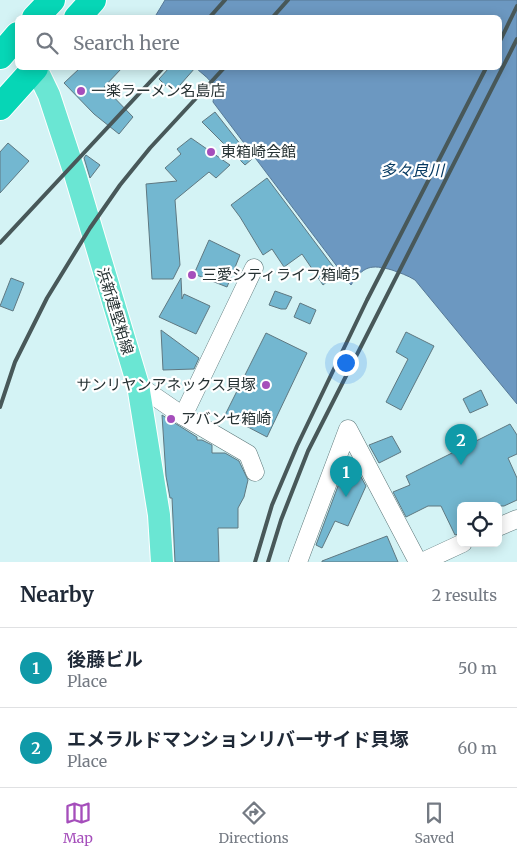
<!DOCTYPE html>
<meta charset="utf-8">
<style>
:root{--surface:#fff;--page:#f6f6f7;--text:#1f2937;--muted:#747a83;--line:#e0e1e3;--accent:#a54ebb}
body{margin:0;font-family:Merriweather,"Noto Sans JP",serif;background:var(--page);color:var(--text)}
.controls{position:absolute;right:15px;bottom:15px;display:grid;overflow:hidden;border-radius:8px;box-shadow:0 2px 12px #0003}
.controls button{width:45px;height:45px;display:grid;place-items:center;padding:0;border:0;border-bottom:1px solid var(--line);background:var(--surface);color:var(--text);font:25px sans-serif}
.you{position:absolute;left:345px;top:362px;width:18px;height:18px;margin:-12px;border:4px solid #fff;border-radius:50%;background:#1a73e8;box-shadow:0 0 0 8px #1a73e833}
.badge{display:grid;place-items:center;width:32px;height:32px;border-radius:50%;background:var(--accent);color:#fff;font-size:16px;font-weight:700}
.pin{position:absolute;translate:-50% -41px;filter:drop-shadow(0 1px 2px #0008)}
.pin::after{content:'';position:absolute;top:26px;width:18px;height:15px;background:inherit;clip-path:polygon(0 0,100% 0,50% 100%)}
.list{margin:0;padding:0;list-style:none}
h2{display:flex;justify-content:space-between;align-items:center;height:65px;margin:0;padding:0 20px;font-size:21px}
h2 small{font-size:16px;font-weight:400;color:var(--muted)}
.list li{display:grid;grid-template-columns:32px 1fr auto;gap:15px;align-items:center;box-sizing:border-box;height:80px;padding:0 20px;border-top:1px solid var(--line)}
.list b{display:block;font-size:19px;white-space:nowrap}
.list p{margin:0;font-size:16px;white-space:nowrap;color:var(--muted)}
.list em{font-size:16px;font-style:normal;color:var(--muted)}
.icon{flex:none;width:28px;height:28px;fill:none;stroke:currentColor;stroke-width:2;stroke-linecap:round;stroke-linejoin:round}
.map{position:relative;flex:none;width:517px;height:562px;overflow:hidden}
.search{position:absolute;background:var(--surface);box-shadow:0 2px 12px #0003;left:15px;right:15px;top:15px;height:55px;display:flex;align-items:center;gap:12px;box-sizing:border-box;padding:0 18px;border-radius:8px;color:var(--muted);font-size:19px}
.sheet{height:225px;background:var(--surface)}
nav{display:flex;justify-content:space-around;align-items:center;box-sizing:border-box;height:70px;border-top:1px solid var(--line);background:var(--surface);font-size:14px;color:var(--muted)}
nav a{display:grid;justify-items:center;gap:2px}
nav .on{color:var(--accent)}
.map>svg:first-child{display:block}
.water{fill:#6c98c1;stroke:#577996}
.building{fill:#73b7d0;stroke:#5f7881}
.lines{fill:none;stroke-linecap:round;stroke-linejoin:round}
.minor-casing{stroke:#5b7678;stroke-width:19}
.major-casing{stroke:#fff;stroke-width:24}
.highway-casing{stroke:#fff;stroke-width:28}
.minor{stroke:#fff;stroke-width:18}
.major{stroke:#6ae6d3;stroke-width:22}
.highway{stroke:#06d6b6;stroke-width:26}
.rail{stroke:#485859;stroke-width:4}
.poi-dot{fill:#a54ebb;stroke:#fff;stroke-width:2}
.labels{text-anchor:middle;stroke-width:4.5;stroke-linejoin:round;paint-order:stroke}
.poi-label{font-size:15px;fill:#263233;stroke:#fff;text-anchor:start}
.street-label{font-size:15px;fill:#263233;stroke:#fff}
.water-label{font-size:16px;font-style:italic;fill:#063a62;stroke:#fff}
</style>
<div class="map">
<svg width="517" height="562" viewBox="0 0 517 562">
<rect width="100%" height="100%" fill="#d4f3f5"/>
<path class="water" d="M165,0H517V404L415,280C407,275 400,273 392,270C371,264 363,266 351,285L213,102C216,81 210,81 196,68H500V18L158,17L156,15Z"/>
<g class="building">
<polygon points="80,68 122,68 104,87 133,117 119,134 94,114 64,83"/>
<polygon points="169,68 195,68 173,93 159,79"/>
<polygon points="215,112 252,159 245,165 202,122"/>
<polygon points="191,138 230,165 216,178 209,172 175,200 180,265 173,279 152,279 146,184 177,181 165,168 181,154 177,149"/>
<polygon points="8,143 29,161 0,193 0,152"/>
<polygon points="86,155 100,165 90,178 84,158"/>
<polygon points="267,178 338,273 323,285 302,254 284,267 272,249 263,255 240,217 231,205"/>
<polygon points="209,240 240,255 227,287 194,274"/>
<polygon points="11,278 24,283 13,311 0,306"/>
<polygon points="181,278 182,299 184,294 210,306 196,334 159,317"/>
<polygon points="275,291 292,297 286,309 281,309 269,305"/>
<polygon points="300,303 316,310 310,324 294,317"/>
<polygon points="161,330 199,358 194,369 163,370"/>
<polygon points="406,332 434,346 401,410 386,402 408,359 396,352"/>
<polygon points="266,333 307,353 267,437 225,415"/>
<polygon points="481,390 488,405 470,413 463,399"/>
<polygon points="162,415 197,437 197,440 202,440 212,445 212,453 225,453 239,461 248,480 244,497 238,508 238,528 218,528 219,562 175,562 172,498 170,498 166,476"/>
<polygon points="510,424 517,435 517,454 508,458 517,478 517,500 504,506 461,506 461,533 455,535 441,506 428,506 406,517 393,492 410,485 406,476"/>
<polygon points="392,436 401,452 379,463 369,445"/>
<polygon points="347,462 355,466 366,486 348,526 335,521 322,548 316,545"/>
<polygon points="387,536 398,562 322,562 322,561"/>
</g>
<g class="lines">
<defs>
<g id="minor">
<polyline points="138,385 183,416 248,454 255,472"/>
<polyline points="183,416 254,268"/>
<polyline points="498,527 517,519"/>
<polyline points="298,562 348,429 418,562"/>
<polyline points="422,562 463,543"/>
</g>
<polyline id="major" points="36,68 49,95 75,174 138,385 159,515 162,562"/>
<g id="highway">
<polyline points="35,18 52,0"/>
<polyline points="77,18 93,0"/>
<polyline points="0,56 18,35"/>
<polyline points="0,107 35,68"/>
</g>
</defs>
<use href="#minor" class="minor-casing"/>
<use href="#major" class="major-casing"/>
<use href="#highway" class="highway-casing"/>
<use href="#minor" class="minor"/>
<use href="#major" class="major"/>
<use href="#highway" class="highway"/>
<g class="rail">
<polyline points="209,18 225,0"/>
<polyline points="272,18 288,0"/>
<polyline points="500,41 517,6"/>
<polyline points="0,243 163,68"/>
<polyline points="0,407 15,362 47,298 90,228 120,185 150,148 224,68"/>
<polyline points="255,562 272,505 297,446 367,300 486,68"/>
<polyline points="268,562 281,520 308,451 517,39"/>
</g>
</g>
<g class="poi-dot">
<circle cx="81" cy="91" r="5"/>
<circle cx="211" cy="152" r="5"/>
<circle cx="192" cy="275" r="5"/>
<circle cx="266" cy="385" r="5"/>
<circle cx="171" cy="419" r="5"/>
</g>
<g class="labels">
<g class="poi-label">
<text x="91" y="96">一楽ラーメン名島店</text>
<text x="221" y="157">東箱崎会館</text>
<text x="202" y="280">三愛シティライフ箱崎5</text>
<text x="256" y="390" text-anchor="end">サンリヤンアネックス貝塚</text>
<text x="181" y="424">アバンセ箱崎</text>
</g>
<g class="street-label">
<text transform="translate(115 311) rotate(73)" y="5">浜新建堅粕線</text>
</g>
<g class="water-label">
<text x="412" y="176">多々良川</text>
</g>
</g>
</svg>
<div class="controls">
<button><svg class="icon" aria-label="locate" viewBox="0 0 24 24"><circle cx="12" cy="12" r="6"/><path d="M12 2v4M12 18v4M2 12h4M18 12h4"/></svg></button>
</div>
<div class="you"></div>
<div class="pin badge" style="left:346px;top:497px;background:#0f9aa8">1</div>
<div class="pin badge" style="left:461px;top:465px;background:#0f9aa8">2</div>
<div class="search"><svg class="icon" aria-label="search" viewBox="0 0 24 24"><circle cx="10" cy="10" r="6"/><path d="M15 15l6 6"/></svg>Search here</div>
</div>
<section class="sheet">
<h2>Nearby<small>2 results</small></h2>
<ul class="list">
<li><span class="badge" style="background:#0f9aa8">1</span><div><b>後藤ビル</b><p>Place</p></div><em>50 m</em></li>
<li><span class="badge" style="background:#0f9aa8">2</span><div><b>エメラルドマンションリバーサイド貝塚</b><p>Place</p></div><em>60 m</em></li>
</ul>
</section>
<nav>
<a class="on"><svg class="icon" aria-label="map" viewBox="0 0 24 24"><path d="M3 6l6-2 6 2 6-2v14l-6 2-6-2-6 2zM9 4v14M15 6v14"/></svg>Map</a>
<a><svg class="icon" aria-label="directions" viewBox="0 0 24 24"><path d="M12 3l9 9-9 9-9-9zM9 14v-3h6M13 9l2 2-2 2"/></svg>Directions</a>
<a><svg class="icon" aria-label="saved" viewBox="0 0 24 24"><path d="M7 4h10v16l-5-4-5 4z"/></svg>Saved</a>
</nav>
